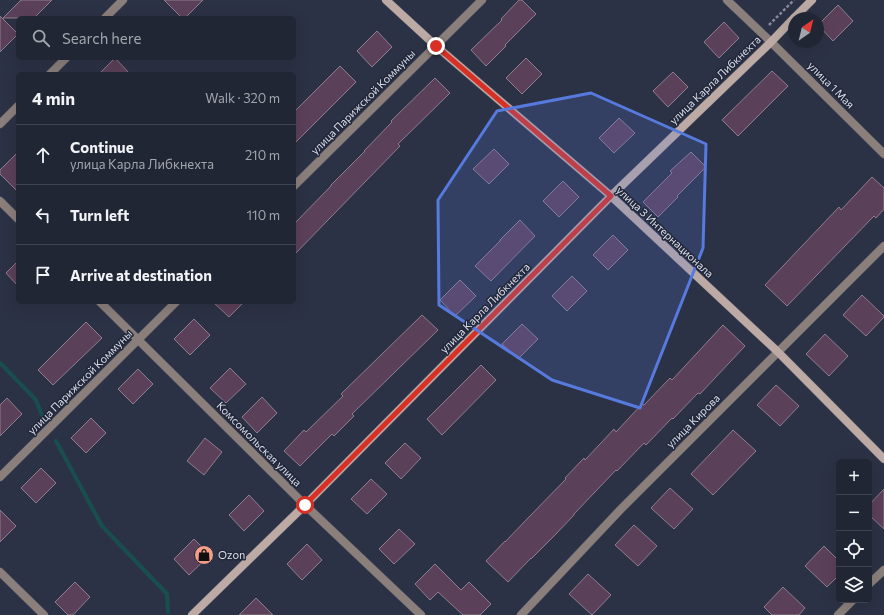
<!DOCTYPE html>
<meta charset="utf-8">
<style>
:root{--surface:#212634;--page:#2d3240;--text:#f1f3f6;--muted:#a2a5ac;--line:#3e434f}
body{margin:0;font-family:Commissioner,sans-serif;background:var(--page);color:var(--text)}
.controls{position:absolute;right:12px;bottom:12px;display:grid;overflow:hidden;border-radius:6px;box-shadow:0 4px 16px #0002}
.controls button{width:36px;height:36px;display:grid;place-items:center;padding:0;border:0;border-bottom:1px solid var(--line);background:var(--surface);color:var(--text);font:20px sans-serif}
.compass{position:absolute;left:788px;top:12px;width:36px;height:36px;border-radius:50%;background:var(--surface);box-shadow:0 4px 16px #0002;rotate:35deg}
.stop{position:absolute;width:12px;height:12px;margin:-9px;border:3px solid #d93025;border-radius:50%;background:#fff}
.stop.end{background:#d93025;border-color:#fff;box-shadow:0 1px 4px #0008}
.list{margin:0;padding:0;list-style:none}
h2{display:flex;justify-content:space-between;align-items:center;height:52px;margin:0;padding:0 16px;font-size:17px}
h2 small{font-size:13px;font-weight:400;color:var(--muted)}
.list li{display:grid;grid-template-columns:26px 1fr auto;gap:12px;align-items:center;box-sizing:border-box;height:60px;padding:0 16px;border-top:1px solid var(--line)}
.list b{display:block;font-size:15px;white-space:nowrap}
.list p{margin:0;font-size:13px;white-space:nowrap;color:var(--muted)}
.list em{font-size:13px;font-style:normal;color:var(--muted)}
.icon{flex:none;width:22px;height:22px;fill:none;stroke:currentColor;stroke-width:2;stroke-linecap:round;stroke-linejoin:round}
.map{position:relative;flex:none;width:884px;height:615px;overflow:hidden}
.search{position:absolute;background:var(--surface);box-shadow:0 4px 16px #0002;left:16px;top:16px;width:280px;height:44px;display:flex;align-items:center;gap:10px;box-sizing:border-box;padding:0 14px;border-radius:6px;color:var(--muted);font-size:15px}
.panel{position:absolute;background:var(--surface);box-shadow:0 4px 16px #0002;left:16px;top:72px;width:280px;height:232px;border-radius:6px}
.map>svg:first-child{display:block}
.lines{fill:none;stroke-linecap:round;stroke-linejoin:round}
.stream{stroke:#194e4f;stroke-width:4}
.building{fill:#5b4059;stroke:#8f7c8d}
.street-casing{stroke:#484e60;stroke-width:9}
.secondary-casing{stroke:#484e60;stroke-width:9}
.path{stroke:#858a99;stroke-width:2.5;stroke-dasharray:3 2;stroke-linecap:butt}
.street{stroke:#8b7f7b;stroke-width:8}
.secondary{stroke:#bdaaa4;stroke-width:8}
.route{stroke:#d93025;stroke-width:5}
.marked{fill:#567ade;fill-opacity:0.2;stroke:#567ade;stroke-width:3;stroke-linejoin:round}
.labels{text-anchor:middle;stroke-width:3;stroke-linejoin:round;paint-order:stroke}
.street-label{font-size:11px;fill:#dbdfeb;stroke:#22283a}
.poi-label{font-size:11px;fill:#dbdfeb;stroke:#22283a;text-anchor:start}
</style>
<div class="map">
<svg width="884" height="615" viewBox="0 0 884 615">
<rect width="100%" height="100%" fill="#2c3245"/>
<g class="lines">
<g class="stream">
<polyline points="0,363 36,400 43,418"/>
<polyline points="56,441 102,526 167,594 168,612"/>
</g>
</g>
<g class="building">
<polygon points="21,0 52,0 34,18 3,18"/>
<polygon points="164,0 203,0 185,18 182,18"/>
<polygon points="519,0 522,0 536,14 505,45 506,46 486,66 471,50 502,20 501,19"/>
<polygon points="838,5 853,21 833,41 818,25"/>
<polygon points="0,16 18,34 0,52"/>
<polygon points="724,22 739,38 719,58 704,42"/>
<polygon points="377,31 392,47 372,67 357,51"/>
<polygon points="115,58 130,74 99,74"/>
<polygon points="526,58 542,74 522,94 506,78"/>
<polygon points="340,66 356,82 294,144 294,112"/>
<polygon points="772,71 788,86 738,136 722,120"/>
<polygon points="673,72 688,87 668,107 653,91"/>
<polygon points="435,78 450,93 398,144 400,146 294,255 294,224 331,186 331,185 365,151 364,151 392,122 391,121"/>
<polygon points="619,118 635,133 614,153 599,138"/>
<polygon points="494,149 509,164 489,184 473,169"/>
<polygon points="18,152 18,192 0,174 0,170"/>
<polygon points="691,152 706,167 677,196 678,197 658,217 643,202 672,173 670,171"/>
<polygon points="872,177 884,188 884,209 876,218 874,216 787,306 765,285 839,207 841,210"/>
<polygon points="563,181 579,197 559,217 543,201"/>
<polygon points="520,220 535,236 491,281 475,266 500,241 500,240"/>
<polygon points="613,235 628,250 608,270 593,255"/>
<polygon points="18,261 18,286 6,273"/>
<polygon points="572,276 587,291 567,311 552,296"/>
<polygon points="460,280 476,296 455,316 440,300"/>
<polygon points="862,295 884,316 884,317 866,336 843,315"/>
<polygon points="213,302 244,302 229,317"/>
<polygon points="422,315 438,330 352,414 354,416 334,436 332,434 300,466 284,451 304,430 306,432 343,396 341,394"/>
<polygon points="194,319 210,335 190,355 174,339"/>
<polygon points="86,322 102,338 53,385 38,370"/>
<polygon points="522,324 538,339 518,359 502,344"/>
<polygon points="723,325 745,346 700,394 698,393 673,419 672,418 646,445 644,443 617,471 616,470 574,514 574,515 555,535 531,559 531,558 508,582 486,561 505,541 505,542 528,518 566,479 565,478 584,458 585,460 614,429 616,432 642,404 644,405 670,378 672,380"/>
<polygon points="825,334 848,356 829,376 806,354"/>
<polygon points="481,365 496,380 442,435 427,419"/>
<polygon points="230,368 246,384 226,403 210,388"/>
<polygon points="138,369 153,384 133,404 118,389"/>
<polygon points="776,385 799,406 780,426 757,405"/>
<polygon points="262,397 277,413 257,433 242,417"/>
<polygon points="7,398 22,414 0,436 0,405"/>
<polygon points="91,418 106,433 86,453 71,438"/>
<polygon points="733,430 756,451 713,495 691,474"/>
<polygon points="205,438 222,452 204,475 187,461"/>
<polygon points="405,443 421,458 401,479 385,463"/>
<polygon points="41,468 56,483 36,503 21,488"/>
<polygon points="371,479 387,494 367,514 351,499"/>
<polygon points="670,488 693,509 674,529 651,508"/>
<polygon points="884,489 884,529 869,515 869,505"/>
<polygon points="249,495 264,511 244,531 229,515"/>
<polygon points="0,510 16,526 0,542"/>
<polygon points="634,525 657,546 638,566 615,545"/>
<polygon points="399,529 415,544 394,564 379,549"/>
<polygon points="194,539 210,555 189,575 174,559"/>
<polygon points="307,544 322,560 302,580 287,564"/>
<polygon points="824,546 839,561 839,575 827,587 805,566"/>
<polygon points="435,564 461,590 469,582 491,604 480,615 463,615 438,592 430,600 415,584"/>
<polygon points="588,574 611,595 592,615 569,594"/>
<polygon points="75,582 90,597 73,615 68,615 55,602"/>
<polygon points="783,587 805,608 799,615 772,615 764,607"/>
<polygon points="256,598 273,615 239,615"/>
</g>
<g class="lines">
<defs>
<g id="street">
<polyline points="727,0 771,42 884,154"/>
<polyline points="105,18 123,0"/>
<polyline points="50,74 66,58"/>
<polyline points="0,124 18,106"/>
<polyline points="294,186 482,0"/>
<polyline points="0,201 18,219"/>
<polyline points="100,302 305,505 421,615"/>
<polyline points="0,477 176,302"/>
<polyline points="0,572 44,615"/>
<polyline points="869,584 884,570"/>
<polyline points="521,615 621,509 884,246"/>
<polyline points="838,615 853,600"/>
</g>
<g id="secondary">
<polyline points="386,0 436,46 611,196 778,352 884,459"/>
<polyline points="794,18 812,0"/>
<polyline points="192,615 305,505 611,196 771,42 794,18"/>
</g>
</defs>
<use href="#street" class="street-casing"/>
<use href="#secondary" class="secondary-casing"/>
<polyline class="path" points="769,25 794,0"/>
<use href="#street" class="street"/>
<use href="#secondary" class="secondary"/>
</g>
<g class="lines">
<polyline class="route" points="305,505 611,196 436,46"/>
</g>
<path class="marked" d="M591,93L706,144L703,248L640,408L552,380L439,305L438,200L497,111Z"/>
<defs>
<symbol id="shop-disc" viewBox="-11 -11 22 22"><circle r="9.5" fill="#f49e88" stroke="#22283a"/><path d="M-5-2.5h2.3a2.7 3.5 0 0 1 5.4 0H5L5.5 6h-11ZM-1.5-2.5h3a1.5 2.3 0 0 0-3 0Z" fill="#111"/></symbol>
</defs>
<g fill-rule="evenodd">
<use href="#shop-disc" x="193" y="544" width="22" height="22"/>
</g>
<g class="labels">
<g class="street-label">
<text transform="translate(715 80) rotate(-44)" y="4">улица Карла Либкнехта</text>
<text transform="translate(831 85) rotate(45)" y="4">улица 1 Мая</text>
<text transform="translate(363 102) rotate(-45)" y="4">улица Парижской Коммуны</text>
<text transform="translate(665 232) rotate(43)" y="4">улица 3 Интернационала</text>
<text transform="translate(485 308) rotate(-45)" y="4">улица Карла Либкнехта</text>
<text transform="translate(80 382) rotate(-45)" y="4">улица Парижской Коммуны</text>
<text transform="translate(693 421) rotate(-45)" y="4">улица Кирова</text>
<text transform="translate(259 444) rotate(45)" y="4">Комсомольская улица</text>
</g>
<g class="poi-label">
<text x="218" y="559">Ozon</text>
</g>
</g>
</svg>
<div class="controls">
<button>+</button>
<button>−</button>
<button><svg class="icon" aria-label="locate" viewBox="0 0 24 24"><circle cx="12" cy="12" r="6"/><path d="M12 2v4M12 18v4M2 12h4M18 12h4"/></svg></button>
<button><svg class="icon" aria-label="layers" viewBox="0 0 24 24"><path d="M12 4l9 5-9 5-9-5zM3 14l9 5 9-5"/></svg></button>
</div>
<svg class="compass" viewBox="-18 -18 36 36"><path d="M0-13l5 13h-10z" fill="#e53935"/><path d="M0 13l5-13h-10z" fill="#a2a5ac"/></svg>
<div class="stop" style="left:305px;top:505px"></div>
<div class="stop end" style="left:436px;top:46px"></div>
<div class="search"><svg class="icon" aria-label="search" viewBox="0 0 24 24"><circle cx="10" cy="10" r="6"/><path d="M15 15l6 6"/></svg>Search here</div>
<section class="panel">
<h2>4 min<small>Walk · 320 m</small></h2>
<ul class="list">
<li><svg class="icon" aria-label="ahead" viewBox="0 0 24 24"><path d="M12 20V5M6 11l6-6 6 6"/></svg><div><b>Continue</b><p>улица Карла Либкнехта</p></div><em>210 m</em></li>
<li><svg class="icon" aria-label="left" viewBox="0 0 24 24"><path d="M17 20v-9H6M10 6l-5 5 5 5"/></svg><div><b>Turn left</b></div><em>110 m</em></li>
<li><svg class="icon" aria-label="arrive" viewBox="0 0 24 24"><path d="M6 21V4h12l-3 4 3 4H6"/></svg><div><b>Arrive at destination</b></div></li>
</ul>
</section>
</div>
